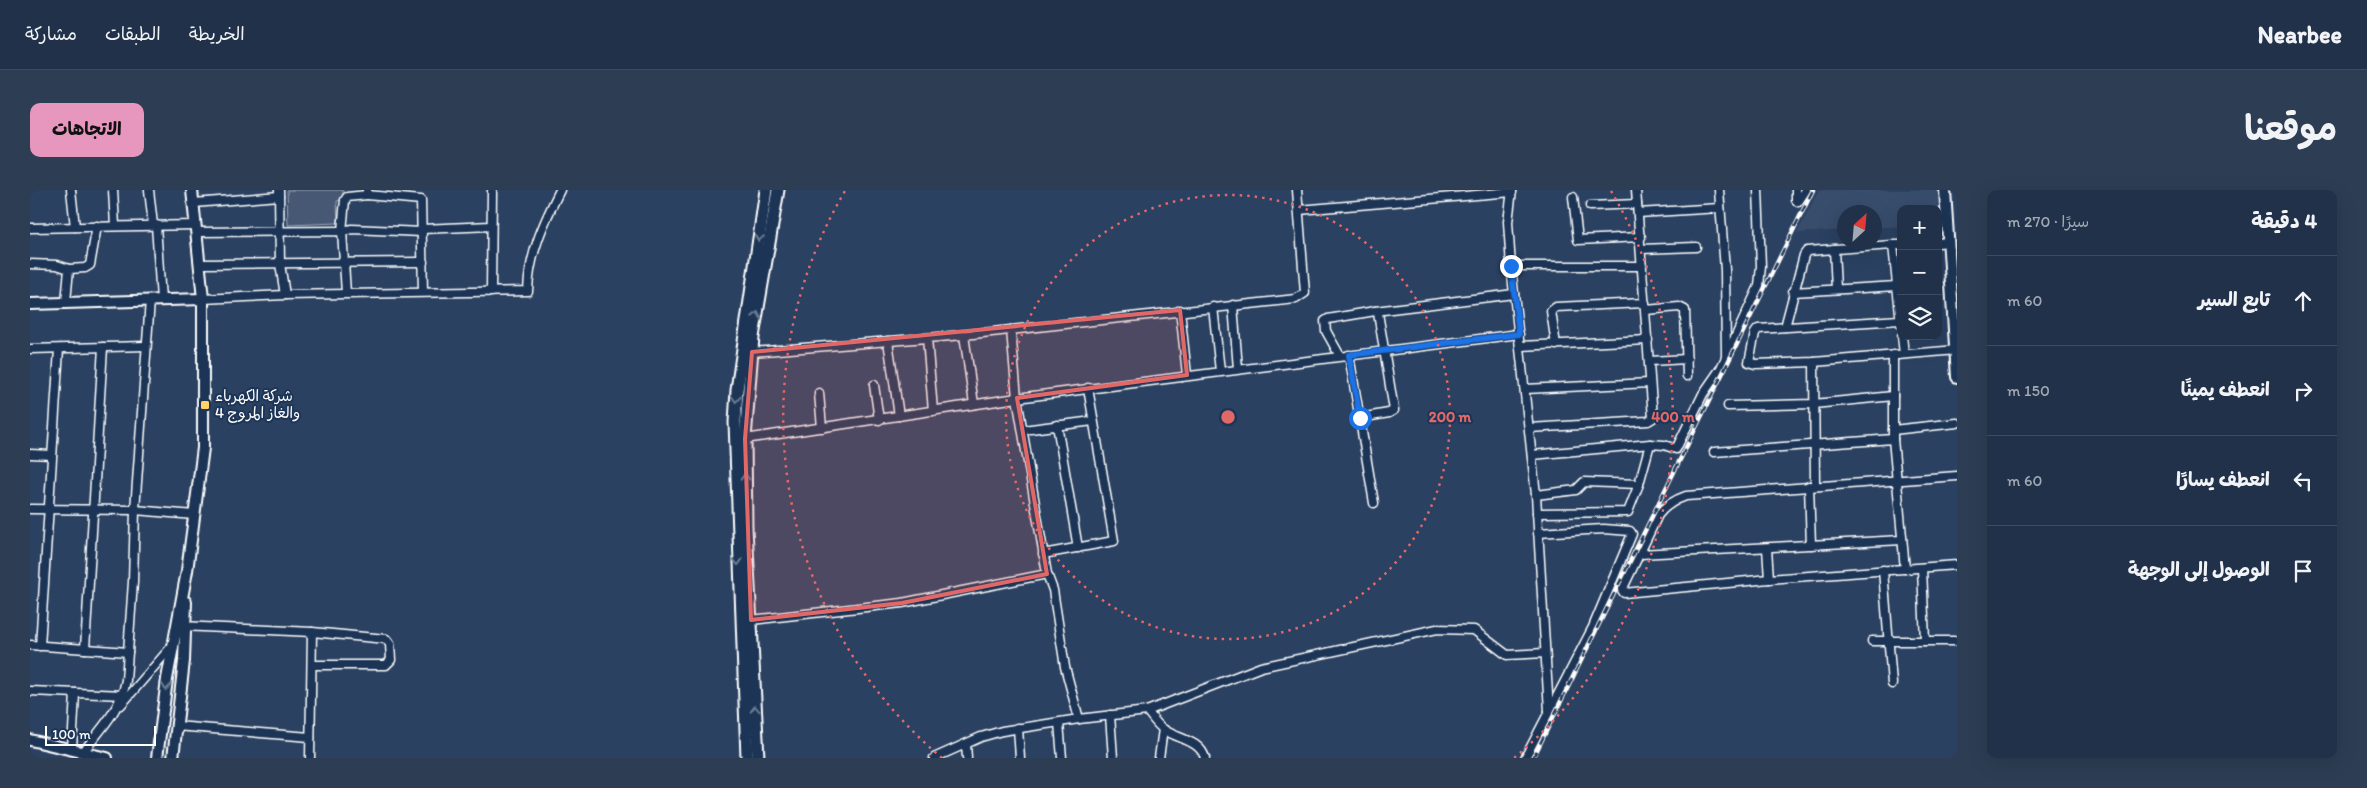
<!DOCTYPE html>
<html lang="ar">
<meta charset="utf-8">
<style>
:root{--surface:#203149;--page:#2d3d53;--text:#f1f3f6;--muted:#a2a9b4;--line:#3d4c61;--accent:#e797bd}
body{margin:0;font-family:Itim,"Playpen Sans Arabic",sans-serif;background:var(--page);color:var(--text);direction:rtl}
.controls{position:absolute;right:15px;top:15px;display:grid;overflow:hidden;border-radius:10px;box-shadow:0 5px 20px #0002}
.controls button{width:45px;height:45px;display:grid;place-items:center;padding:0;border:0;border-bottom:1px solid var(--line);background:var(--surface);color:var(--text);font:25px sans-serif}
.compass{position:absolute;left:1807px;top:15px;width:45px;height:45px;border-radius:50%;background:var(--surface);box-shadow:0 5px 20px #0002;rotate:26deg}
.scale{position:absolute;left:15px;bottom:12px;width:111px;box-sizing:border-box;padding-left:5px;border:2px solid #fff;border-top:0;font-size:14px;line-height:18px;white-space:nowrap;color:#fff;-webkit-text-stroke:4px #1d3557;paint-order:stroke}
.stop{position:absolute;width:15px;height:15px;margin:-11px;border:4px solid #1a73e8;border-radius:50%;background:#fff}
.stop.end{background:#1a73e8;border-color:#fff;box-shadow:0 1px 5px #0008}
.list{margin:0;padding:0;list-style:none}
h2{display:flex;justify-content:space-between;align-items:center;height:65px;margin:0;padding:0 20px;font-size:21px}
h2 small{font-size:16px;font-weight:400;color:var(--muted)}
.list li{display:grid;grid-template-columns:32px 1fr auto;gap:15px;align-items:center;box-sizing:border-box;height:90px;padding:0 20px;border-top:1px solid var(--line)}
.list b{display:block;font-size:19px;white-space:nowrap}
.list em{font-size:16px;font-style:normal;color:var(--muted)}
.icon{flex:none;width:28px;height:28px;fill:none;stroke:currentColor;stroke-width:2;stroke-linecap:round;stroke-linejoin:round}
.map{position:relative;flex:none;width:1927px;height:568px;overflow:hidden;direction:ltr;border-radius:10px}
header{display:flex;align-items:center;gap:30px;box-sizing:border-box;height:70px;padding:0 25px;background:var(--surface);border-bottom:1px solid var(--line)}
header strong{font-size:24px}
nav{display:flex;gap:28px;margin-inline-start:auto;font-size:18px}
.intro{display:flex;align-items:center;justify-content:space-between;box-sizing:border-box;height:120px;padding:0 30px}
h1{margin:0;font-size:35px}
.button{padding:12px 22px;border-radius:10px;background:var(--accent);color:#111;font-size:18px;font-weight:700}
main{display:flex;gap:30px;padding:0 30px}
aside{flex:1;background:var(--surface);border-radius:10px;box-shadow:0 5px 20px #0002}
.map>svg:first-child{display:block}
.built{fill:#394e6c}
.green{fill:#465975;stroke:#a2acba}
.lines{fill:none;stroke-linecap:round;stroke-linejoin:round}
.minor-casing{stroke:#fff;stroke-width:11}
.tertiary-casing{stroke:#fff;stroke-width:14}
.secondary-casing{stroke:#fff;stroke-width:15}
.minor{stroke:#1d3557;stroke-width:8}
.tertiary{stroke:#1d3557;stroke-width:10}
.secondary{stroke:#1d3557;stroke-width:11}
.rail-casing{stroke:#fff;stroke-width:4.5}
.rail{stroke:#1d3557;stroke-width:2.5;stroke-dasharray:8;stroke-linecap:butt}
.oneway{stroke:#6c7c92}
.route{stroke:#1a73e8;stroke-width:6}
.marked{fill:#e26868;fill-opacity:0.2;stroke:#e26868;stroke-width:4;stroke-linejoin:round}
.ring{fill:none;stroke:#e26868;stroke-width:2.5;stroke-dasharray:2.5 5}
.poi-dot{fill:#ffd166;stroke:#1d3557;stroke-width:2}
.labels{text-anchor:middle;stroke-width:4;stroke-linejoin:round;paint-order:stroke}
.poi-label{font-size:15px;fill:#fff;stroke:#1d3557;text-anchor:start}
.centre{fill:#e26868;stroke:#1d3557;stroke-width:2.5}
.ring-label{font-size:15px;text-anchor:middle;font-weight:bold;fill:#e26868;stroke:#1d3557;stroke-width:4;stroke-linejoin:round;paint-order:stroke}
</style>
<header>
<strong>Nearbee</strong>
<nav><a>الخريطة</a><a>الطبقات</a><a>مشاركة</a></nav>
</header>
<div class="intro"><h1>موقعنا</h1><a class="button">الاتجاهات</a></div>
<main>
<aside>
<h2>4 دقيقة<small>سيرًا · 270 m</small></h2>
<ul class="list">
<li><svg class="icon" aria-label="ahead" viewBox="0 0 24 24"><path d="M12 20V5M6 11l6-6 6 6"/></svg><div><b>تابع السير</b></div><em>60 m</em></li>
<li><svg class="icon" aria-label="right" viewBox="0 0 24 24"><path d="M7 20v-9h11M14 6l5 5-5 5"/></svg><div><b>انعطف يمينًا</b></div><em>150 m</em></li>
<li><svg class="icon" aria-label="left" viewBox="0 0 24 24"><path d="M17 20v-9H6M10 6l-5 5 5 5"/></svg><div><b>انعطف يسارًا</b></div><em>60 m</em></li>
<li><svg class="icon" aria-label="arrive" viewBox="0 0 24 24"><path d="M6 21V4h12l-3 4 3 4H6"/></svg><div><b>الوصول إلى الوجهة</b></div></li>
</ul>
</aside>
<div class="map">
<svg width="1927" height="568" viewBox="0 0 1927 568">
<rect width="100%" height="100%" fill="#2a4161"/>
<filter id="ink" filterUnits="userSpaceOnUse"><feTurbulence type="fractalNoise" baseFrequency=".02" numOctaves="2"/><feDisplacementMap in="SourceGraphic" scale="10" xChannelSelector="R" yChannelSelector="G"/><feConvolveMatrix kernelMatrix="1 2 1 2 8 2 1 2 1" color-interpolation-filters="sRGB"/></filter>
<g filter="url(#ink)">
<polygon class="built" points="1789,0 1907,0 1910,33 1908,19 1871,19 1871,36 1845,38 1844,22 1814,22 1814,40 1767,43"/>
<polygon class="green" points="257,0 313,0 313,10 307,11 308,33 258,35"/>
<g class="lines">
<defs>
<g id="minor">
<polyline points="41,0 45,37"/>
<polyline points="83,0 85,36"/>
<polyline points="119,0 123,35"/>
<polyline points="249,0 250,74 255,105"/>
<polyline points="337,0 337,5 391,10 393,102"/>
<polyline points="1482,0 1478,32 1481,76 1506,305 1519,521"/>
<polyline points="1689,0 1695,80 1696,165"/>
<polyline points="1766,0 1766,10 1768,12 1776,0"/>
<polyline points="337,5 317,7 315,10 312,41 322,39 392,42"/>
<polyline points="1543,7 1548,50 1611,47"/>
<polyline points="164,13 249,6"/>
<polyline points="1560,16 1607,14"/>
<polyline points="1269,20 1482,2"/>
<polyline points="1608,23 1690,18"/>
<polyline points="126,35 131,110"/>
<polyline points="0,38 166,35"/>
<polyline points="392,39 461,36"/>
<polyline points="167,42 312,41 316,103"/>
<polyline points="1908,53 1919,52"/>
<polyline points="1611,59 1666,57"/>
<polyline points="1804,59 1806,99"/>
<polyline points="0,74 27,75 39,79"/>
<polyline points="170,74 393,72"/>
<polyline points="1481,76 1612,76"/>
<polyline points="461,102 462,0"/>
<polyline points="1763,102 1867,96"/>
<path d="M173,109L255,105L498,101C499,64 514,32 530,0"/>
<polyline points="36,112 39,79 55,78 60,75 67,36"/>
<polyline points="1203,115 1208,179"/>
<polyline points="1183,117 1190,181"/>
<polyline points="1150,120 1157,185"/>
<polyline points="1616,120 1649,117 1655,120 1657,186"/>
<polyline points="1345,121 1484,104"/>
<polyline points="1870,130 1728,139 1725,143 1719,172 1725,174 1784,172 1927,160"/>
<polyline points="1871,134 1863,55 1871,55"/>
<polyline points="1755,137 1774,65 1777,61 1863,55"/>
<polyline points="981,140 987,208 1017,384 1023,400 1035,477 1049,529"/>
<polyline points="934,145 944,214"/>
<polyline points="1872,146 1874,164"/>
<polyline points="897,148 903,221"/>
<polyline points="858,151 869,226"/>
<polyline points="1526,155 1521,121 1526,117 1615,113"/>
<polyline points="1490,156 1618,150"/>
<polyline points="0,159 116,156"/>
<polyline points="722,162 934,145 1266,109 1275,103 1267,0"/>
<polyline points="1319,165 1344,313"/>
<polyline points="1863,165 1863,249 1875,379"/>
<polyline points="1310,166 1296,141 1295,131 1298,129 1345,121 1348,123 1364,220 1359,223 1330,228"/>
<polyline points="1620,171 1657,169"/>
<polyline points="1784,172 1785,296"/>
<polyline points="844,195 849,230"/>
<polyline points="1495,199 1620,193"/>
<polyline points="789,203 792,238"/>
<polyline points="1698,216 1784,214 1863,206"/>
<polyline points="1027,235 1048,358"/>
<polyline points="1499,238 1618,231 1623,228 1606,0"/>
<polyline points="993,240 1063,231"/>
<polyline points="1863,240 1927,233"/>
<polyline points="715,249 987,208 1489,144"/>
<polyline points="1684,262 1863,249"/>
<polyline points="0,264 22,265"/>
<polyline points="1502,265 1620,254 1634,255 1646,259 1673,204 1691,178 1729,96 1731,76 1728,0"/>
<path d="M1927,286L1656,306C1644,310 1635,316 1628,325L1592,400L1594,403L1739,389L1927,375"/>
<polyline points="1779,296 1781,355"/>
<polyline points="1506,305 1546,300 1554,292 1609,294"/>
<polyline points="0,319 105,320 164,325"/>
<polyline points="1507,323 1598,322 1609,294 1620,254"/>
<polyline points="1737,358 1739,389"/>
<polyline points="1013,364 1084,351 1058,198"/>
<polyline points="1610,364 1872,350"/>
<polyline points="1892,378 1895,451"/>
<polyline points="1853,380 1862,494"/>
<polyline points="721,430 872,413 1017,384"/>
<polyline points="151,436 282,442 280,568"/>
<polyline points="1842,451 1927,451"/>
<polyline points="0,455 98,462"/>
<polyline points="10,456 29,159"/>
<polyline points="55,459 73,157"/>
<polyline points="282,475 356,475 361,470 360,454 356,449 282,442"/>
<polyline points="0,501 93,505"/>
<polyline points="91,515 142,456"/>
<path d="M1117,521C1122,527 1127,535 1133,539C1147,549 1170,550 1175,568"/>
<polyline points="1080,525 1083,568"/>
<polyline points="1029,533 1032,568"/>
<polyline points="146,536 280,547"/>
<polyline points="988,538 990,568"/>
<polyline points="936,554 937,568"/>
<polyline points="42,559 45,503"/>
<path d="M53,562C71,539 91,519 96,490L103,392L105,320L120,110"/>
<polyline points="904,568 951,547 972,541 1049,529 1117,521 1231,477 1407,439 1444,440 1477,465 1515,463"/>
<polyline points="1129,568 1133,539"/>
<polyline points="1495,568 1563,437 1602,344 1600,341 1574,339 1508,343"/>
</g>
<g id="tertiary">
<polyline points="1915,0 1927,187"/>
<polyline points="0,114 173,109"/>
<polyline points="0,550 77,568"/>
<polyline points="127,568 137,489 157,381 173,258 173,109 162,0"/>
<polyline points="143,568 154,471 156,412"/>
</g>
<g id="secondary">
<polyline points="717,568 705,232 707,200 736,0"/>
<polyline points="728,568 716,338 715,249 723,147 748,0"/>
</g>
</defs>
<use href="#minor" class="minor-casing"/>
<use href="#tertiary" class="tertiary-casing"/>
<use href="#secondary" class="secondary-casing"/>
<use href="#minor" class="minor"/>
<use href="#tertiary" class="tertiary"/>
<use href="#secondary" class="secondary"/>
<defs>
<polyline id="rail" points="1503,568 1783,0"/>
</defs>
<use href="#rail" class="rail-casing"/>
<use href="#rail" class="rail"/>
</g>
<defs><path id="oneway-chevron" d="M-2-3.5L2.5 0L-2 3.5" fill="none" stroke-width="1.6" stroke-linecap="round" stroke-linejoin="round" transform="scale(1.25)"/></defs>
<g class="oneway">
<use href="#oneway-chevron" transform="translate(729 48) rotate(98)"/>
<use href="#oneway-chevron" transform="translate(727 125) rotate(-80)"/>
<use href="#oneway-chevron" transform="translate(706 209) rotate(94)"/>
<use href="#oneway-chevron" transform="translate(715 287) rotate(-91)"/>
<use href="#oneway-chevron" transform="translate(708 372) rotate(88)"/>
<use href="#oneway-chevron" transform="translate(136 497) rotate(97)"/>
<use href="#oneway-chevron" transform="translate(725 519) rotate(-92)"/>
</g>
</g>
<g class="lines" filter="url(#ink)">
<polyline class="route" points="1330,228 1319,165 1489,144 1481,76"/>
</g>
<path class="marked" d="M1150,120L1157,185L987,208L1017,384L872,413L721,430L715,249L722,162Z"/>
<g class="ring">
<circle cx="1198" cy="227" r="222"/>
<path d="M912 568A445 445 0 0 1 815 1M1581 1A445 445 0 0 1 1484 568"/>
</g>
<rect class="poi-dot" x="170" y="210" width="10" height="10" rx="2.5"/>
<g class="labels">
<g class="poi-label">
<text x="185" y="211">شركة الكهرباء<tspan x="185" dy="17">والغاز المروج 4</tspan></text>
</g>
</g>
<circle cx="1198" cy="227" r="8" class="centre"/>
<g class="ring-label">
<text x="1420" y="232">200 m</text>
<text x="1643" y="232">400 m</text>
</g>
</svg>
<div class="controls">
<button>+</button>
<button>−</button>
<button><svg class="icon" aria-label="layers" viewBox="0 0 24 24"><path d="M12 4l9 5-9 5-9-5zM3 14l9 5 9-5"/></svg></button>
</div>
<svg class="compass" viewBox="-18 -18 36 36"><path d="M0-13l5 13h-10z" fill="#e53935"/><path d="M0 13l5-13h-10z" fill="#a2a9b4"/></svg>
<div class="scale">100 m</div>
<div class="stop" style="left:1330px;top:228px"></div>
<div class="stop end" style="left:1481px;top:76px"></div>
</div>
</main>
